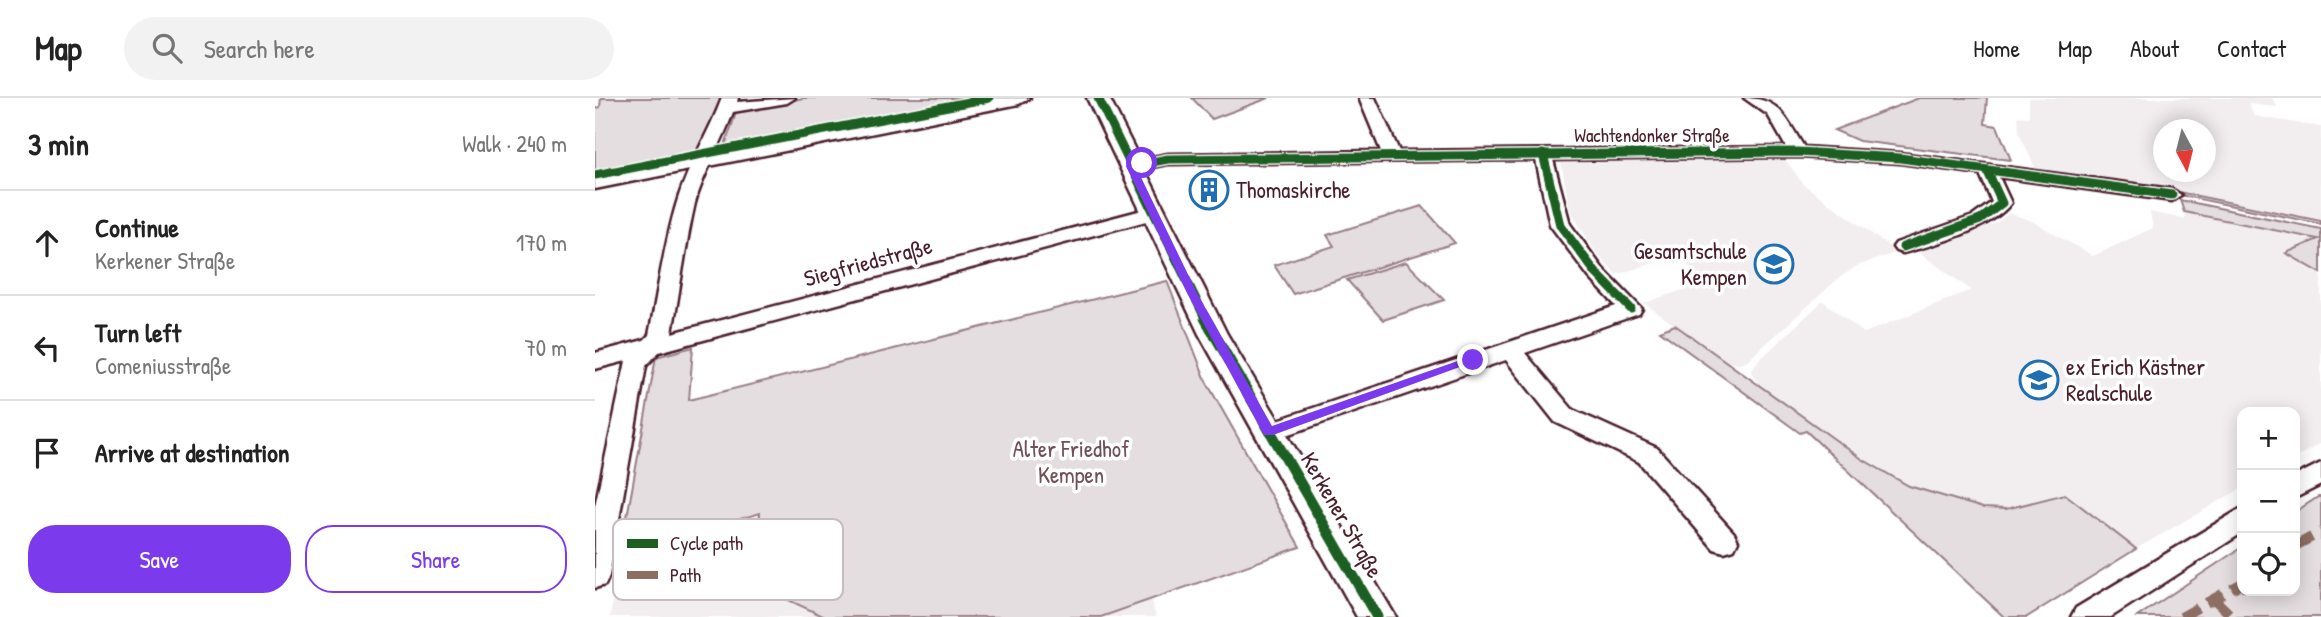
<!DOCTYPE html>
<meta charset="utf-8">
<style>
:root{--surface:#fff;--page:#f2f2f2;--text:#222;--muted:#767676;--line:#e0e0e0;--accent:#7c3aed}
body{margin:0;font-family:"Patrick Hand",sans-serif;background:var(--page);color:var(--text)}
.controls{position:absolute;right:21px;bottom:21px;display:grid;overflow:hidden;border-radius:14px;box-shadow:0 4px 18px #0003}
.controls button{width:63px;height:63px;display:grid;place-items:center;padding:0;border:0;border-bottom:2px solid var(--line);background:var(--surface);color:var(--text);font:35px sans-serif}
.compass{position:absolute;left:1558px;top:21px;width:63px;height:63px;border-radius:50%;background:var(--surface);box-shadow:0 4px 18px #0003;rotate:173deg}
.stop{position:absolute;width:21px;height:21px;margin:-16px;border:5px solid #7c3aed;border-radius:50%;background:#fff}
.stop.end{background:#7c3aed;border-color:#fff;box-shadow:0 2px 7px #0008}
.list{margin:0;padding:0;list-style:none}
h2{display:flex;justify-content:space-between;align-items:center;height:91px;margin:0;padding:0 28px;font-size:30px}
h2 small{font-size:23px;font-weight:400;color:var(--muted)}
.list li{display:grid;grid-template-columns:46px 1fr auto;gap:21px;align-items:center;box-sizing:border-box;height:105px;padding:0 28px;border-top:2px solid var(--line)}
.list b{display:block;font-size:26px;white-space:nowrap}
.list p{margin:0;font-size:23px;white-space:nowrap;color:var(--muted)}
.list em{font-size:23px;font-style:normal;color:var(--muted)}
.actions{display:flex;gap:14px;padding:21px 28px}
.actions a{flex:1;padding:16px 0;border:2px solid var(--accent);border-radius:28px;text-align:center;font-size:24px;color:var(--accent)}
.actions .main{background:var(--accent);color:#fff}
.icon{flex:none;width:38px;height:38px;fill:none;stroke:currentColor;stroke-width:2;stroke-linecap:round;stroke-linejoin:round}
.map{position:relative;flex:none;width:1726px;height:519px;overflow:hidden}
header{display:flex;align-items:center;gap:42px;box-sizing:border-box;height:98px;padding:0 35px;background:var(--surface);border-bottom:2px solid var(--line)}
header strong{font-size:33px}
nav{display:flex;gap:38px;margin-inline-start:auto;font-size:24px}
.search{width:490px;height:63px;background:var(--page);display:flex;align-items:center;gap:18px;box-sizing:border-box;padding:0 24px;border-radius:38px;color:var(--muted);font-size:26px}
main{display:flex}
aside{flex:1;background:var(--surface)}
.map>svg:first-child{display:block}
.built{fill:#f2eeef;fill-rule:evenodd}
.green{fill:#e5dee0;stroke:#987e86;stroke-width:2}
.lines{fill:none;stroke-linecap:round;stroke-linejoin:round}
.minor-casing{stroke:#4a1f2b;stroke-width:5}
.major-casing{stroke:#4a1f2b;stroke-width:5}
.minor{fill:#fff;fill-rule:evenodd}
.major{fill:#fff;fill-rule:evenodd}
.quiet{stroke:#8d6e63;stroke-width:10;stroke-dasharray:19 10;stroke-linecap:butt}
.cycleway-far1-casing{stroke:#fff;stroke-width:12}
.cycleway-casing{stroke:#fff;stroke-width:16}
.cycleway-far1{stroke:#1b5e20;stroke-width:9}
.cycleway{stroke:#1b5e20;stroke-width:11}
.route{fill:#7c3aed}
.labels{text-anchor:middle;stroke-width:7;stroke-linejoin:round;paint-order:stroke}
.far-street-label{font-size:19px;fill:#4a1f2b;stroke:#fff}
.poi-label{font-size:23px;fill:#4a1f2b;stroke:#fff;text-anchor:start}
.street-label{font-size:23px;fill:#4a1f2b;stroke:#fff}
.park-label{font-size:23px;fill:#714f58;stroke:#fff}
.key{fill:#fff;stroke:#c9bcbf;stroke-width:2}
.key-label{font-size:19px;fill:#4a1f2b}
</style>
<header>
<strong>Map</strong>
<div class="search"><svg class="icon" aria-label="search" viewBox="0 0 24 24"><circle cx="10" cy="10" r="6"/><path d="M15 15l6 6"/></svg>Search here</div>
<nav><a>Home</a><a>Map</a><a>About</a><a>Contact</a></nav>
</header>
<main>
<aside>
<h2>3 min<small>Walk · 240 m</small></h2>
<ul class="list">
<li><svg class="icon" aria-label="ahead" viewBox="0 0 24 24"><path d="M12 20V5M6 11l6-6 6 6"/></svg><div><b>Continue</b><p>Kerkener Straße</p></div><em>170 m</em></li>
<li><svg class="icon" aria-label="left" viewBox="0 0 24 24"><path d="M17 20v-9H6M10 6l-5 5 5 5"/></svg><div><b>Turn left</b><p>Comeniusstraße</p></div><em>70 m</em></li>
<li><svg class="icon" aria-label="arrive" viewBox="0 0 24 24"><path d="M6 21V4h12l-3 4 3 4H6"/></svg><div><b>Arrive at destination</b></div></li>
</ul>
<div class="actions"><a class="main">Save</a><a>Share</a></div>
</aside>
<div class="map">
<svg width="1726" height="519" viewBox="0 0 1726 519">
<rect width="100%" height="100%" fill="#fff"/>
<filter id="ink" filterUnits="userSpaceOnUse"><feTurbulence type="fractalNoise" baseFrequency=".0143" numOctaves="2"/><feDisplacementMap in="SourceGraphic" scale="14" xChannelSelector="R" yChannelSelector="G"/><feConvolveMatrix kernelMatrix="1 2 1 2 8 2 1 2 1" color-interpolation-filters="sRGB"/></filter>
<g filter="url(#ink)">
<g class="built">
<path d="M1434,0H1677L1682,9L1654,6L1659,18L1726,29V123L1583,94L1440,70L1424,34L1423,18L1434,19ZM1568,32H1610V74H1568Z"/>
<polygon points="1190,61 1208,86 1302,154 1262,168 1244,180 1152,263 1141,266 1128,262 1049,205 1109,185 1084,157 1021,177 1001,155 975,111 966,65"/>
<polygon points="1555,114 1590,121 1589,114 1726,142 1726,345 1700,360 1700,314 1647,314 1647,390 1541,451 1470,396 1411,411 1388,410 1314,388 1267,361 1166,289 1156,275 1160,266 1228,203 1269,235 1376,192 1322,153 1401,125 1414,115 1437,123 1498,158 1558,130"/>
<polygon points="165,414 161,487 230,519 15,519 30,430 65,445"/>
<polygon points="556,501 561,519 506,519"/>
</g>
<g class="green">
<polygon points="6,0 127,0 106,53 100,60 0,81 0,11 5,9"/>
<polygon points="209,0 388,0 128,53 142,12"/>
<polygon points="597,0 674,0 617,21"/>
<polygon points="1324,0 1392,0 1390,26 1402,28 1416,62 1264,43 1239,32"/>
<polygon points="1583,94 1726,123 1726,126 1584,97"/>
<polygon points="1585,102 1726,131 1726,175 1691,155 1723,141 1589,114"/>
<polygon points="827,108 860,145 698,196 679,167 739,148 732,137"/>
<polygon points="811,164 849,202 788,222 752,182"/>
<polygon points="572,183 612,285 705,449 506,519 230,519 161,487 165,415 65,445 30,430 61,259 98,249 94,302"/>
<polygon points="1080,227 1267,361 1314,388 1388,410 1411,411 1470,396 1541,451 1432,519 1409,519 1211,333 1205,335 1065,233"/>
<polygon points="1723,399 1726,399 1726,519 1542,519 1647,449 1647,493 1700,493 1700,414"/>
</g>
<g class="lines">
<defs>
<g id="minor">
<path d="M127,0H143L142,4L200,0L192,5L138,14C127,46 109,73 100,105C90,148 85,192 77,235L559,109L569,115L566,119L64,254L51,268L14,478L10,487L0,490V408L31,263L0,271V255L49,242L54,237C63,193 69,146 82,104C93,67 114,35 127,0Z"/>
<path d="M764,0H780L804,53L1191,49L1173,17L1149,0C1186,0 1191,21 1209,49L1305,55L1577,91L1586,97L1577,103L1404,79L1416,105C1397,131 1339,147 1308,155L1301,153L1298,149L1301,145L1378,118L1397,104L1385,76L1305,65L1203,59L958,62L975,126L1008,171L1047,211L1044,216L930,255L978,312L1062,350L1139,435L1143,443L1139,451L1129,454L1119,451L1044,364L960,324L911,262L683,340L674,343L665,340L662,334L665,328L1021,208L994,179L955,127L941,62L573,66L536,73L527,68L530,64L573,56L786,53Z"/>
<polygon points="1726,365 1726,387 1700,400 1700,378"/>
<polygon points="1647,410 1647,435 1516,519 1476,519 1481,510"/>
</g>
<g id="major">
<polygon points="392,0 435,0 424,6 0,91 0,77"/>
<polygon points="492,0 514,0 632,236 801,519 762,519 604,236"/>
</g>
</defs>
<use href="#minor" class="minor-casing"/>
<use href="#major" class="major-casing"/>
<use href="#minor" class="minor"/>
<use href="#major" class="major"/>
<g class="quiet">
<polyline points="1700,448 1726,434"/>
<polyline points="1620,502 1638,519"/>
<polyline points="1586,519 1647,485"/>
</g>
<defs>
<g id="cycleway-far1">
<polyline points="503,0 611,222"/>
<polyline points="948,56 965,127 1001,175 1036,211"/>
<polyline points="536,68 573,61 1203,54 1305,60 1577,97"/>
<polyline points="0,77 394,0"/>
<polyline points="1308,149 1385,122 1407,105 1392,72"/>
</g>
<polyline id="cycleway" points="610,220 782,519"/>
</defs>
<use href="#cycleway-far1" class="cycleway-far1-casing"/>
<use href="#cycleway" class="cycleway-casing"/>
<use href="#cycleway-far1" class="cycleway-far1"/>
<use href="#cycleway" class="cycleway"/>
</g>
</g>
<polygon class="route" points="547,63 550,67 541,69 602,195 677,328 874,259 884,262 678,337 669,337 592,195 531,68"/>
<defs>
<symbol id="building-ring" viewBox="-11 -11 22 22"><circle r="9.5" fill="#fff" stroke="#1f6fb2" stroke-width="1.5"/><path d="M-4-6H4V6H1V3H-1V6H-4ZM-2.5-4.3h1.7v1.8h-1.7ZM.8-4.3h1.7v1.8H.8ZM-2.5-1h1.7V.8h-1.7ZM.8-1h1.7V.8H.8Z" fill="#1f6fb2"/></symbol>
<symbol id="school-ring" viewBox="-11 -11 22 22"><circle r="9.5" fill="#fff" stroke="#1f6fb2" stroke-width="1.5"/><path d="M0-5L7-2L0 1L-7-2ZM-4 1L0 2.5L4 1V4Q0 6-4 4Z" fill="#1f6fb2"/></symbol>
</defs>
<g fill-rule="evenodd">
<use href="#building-ring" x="592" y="70" width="44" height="44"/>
<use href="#school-ring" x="1157" y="144" width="44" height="44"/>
<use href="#school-ring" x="1422" y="260" width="44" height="44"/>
</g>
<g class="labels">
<g class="far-street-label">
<text x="1057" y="44">Wachtendonker Straße</text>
</g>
<g class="poi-label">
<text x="641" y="100">Thomaskirche</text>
<text x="1152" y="161" text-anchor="end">Gesamtschule<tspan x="1152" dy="26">Kempen</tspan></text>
<text x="1471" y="277">ex Erich Kästner<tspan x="1471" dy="26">Realschule</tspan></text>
</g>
<g class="street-label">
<text transform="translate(273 164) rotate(-15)" y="8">Siegfriedstraße</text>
<text transform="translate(747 417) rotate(60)" y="8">Kerkener Straße</text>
</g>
<g class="park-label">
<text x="476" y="359">Alter Friedhof<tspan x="476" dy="26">Kempen</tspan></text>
</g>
</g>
<rect x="18" y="421" width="230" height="81" rx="10" class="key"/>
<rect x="32" y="441" width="31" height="9" fill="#1b5e20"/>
<rect x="32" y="473" width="31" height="8" fill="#8d6e63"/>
<g class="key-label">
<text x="75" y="452">Cycle path</text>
<text x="75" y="484">Path</text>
</g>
</svg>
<div class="controls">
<button>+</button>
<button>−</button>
<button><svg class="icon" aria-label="locate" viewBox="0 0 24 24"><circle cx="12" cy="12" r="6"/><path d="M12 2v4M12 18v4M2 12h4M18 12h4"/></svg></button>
</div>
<svg class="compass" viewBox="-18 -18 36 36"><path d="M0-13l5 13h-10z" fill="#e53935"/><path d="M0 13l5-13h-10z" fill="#767676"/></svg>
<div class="stop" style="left:547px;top:65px"></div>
<div class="stop end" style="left:878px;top:262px"></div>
</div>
</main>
